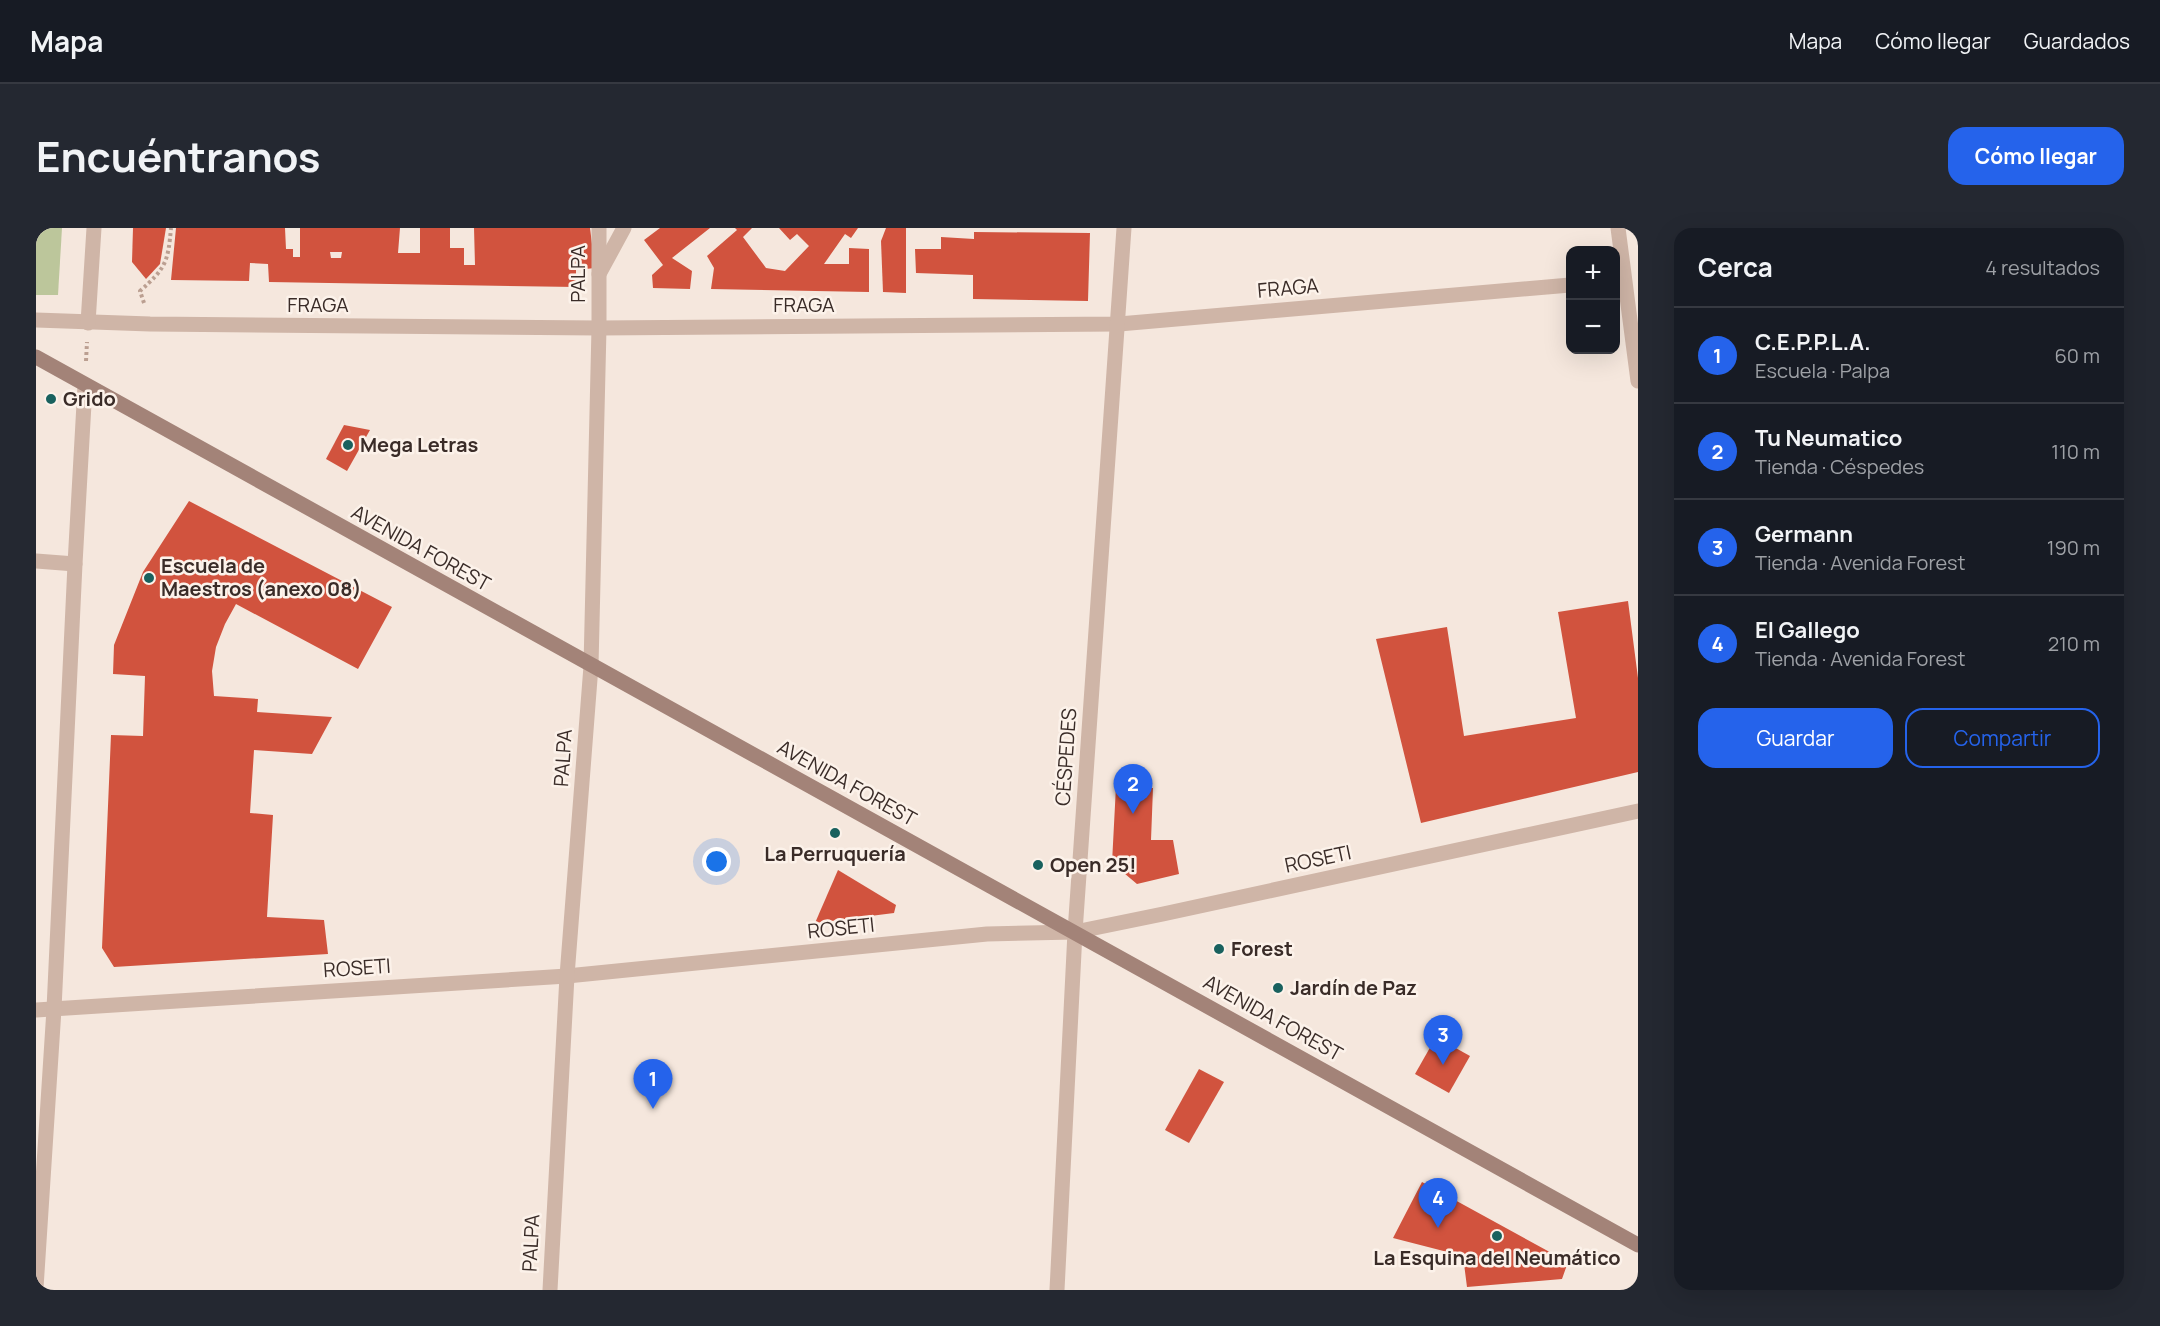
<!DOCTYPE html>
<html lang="es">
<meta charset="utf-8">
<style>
:root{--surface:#171b24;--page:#242831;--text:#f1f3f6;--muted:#9ea1a6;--line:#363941;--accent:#2563eb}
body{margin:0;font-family:Manrope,sans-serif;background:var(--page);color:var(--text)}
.controls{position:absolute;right:18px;top:18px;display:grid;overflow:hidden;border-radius:12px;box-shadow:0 6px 24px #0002}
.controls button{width:54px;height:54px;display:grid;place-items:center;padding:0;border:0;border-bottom:2px solid var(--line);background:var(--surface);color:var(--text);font:30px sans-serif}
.you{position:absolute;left:681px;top:634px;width:21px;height:21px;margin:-15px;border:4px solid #fff;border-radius:50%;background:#1a73e8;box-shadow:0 0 0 9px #1a73e833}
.badge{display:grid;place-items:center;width:39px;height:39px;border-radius:50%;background:var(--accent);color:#fff;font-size:20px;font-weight:700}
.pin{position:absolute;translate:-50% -50px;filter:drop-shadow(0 2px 3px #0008)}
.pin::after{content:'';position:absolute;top:32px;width:21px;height:18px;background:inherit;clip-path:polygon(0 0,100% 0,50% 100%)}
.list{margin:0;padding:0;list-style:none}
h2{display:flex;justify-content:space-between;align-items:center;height:78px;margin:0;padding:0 24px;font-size:26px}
h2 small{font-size:20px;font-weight:400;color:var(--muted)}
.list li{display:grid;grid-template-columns:39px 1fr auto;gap:18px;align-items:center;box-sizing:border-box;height:96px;padding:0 24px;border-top:2px solid var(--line)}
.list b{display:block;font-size:22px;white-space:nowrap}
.list p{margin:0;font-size:20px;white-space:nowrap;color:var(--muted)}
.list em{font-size:20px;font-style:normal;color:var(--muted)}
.actions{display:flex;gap:12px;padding:18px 24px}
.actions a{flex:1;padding:14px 0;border:2px solid var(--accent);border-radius:18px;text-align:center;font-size:21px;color:var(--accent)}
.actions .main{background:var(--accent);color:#fff}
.map{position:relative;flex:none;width:1602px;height:1062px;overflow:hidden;border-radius:18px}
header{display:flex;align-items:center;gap:36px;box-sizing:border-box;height:84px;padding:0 30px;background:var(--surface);border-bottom:2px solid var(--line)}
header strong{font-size:28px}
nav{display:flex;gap:33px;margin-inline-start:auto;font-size:21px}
.intro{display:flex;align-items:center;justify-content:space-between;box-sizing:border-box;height:144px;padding:0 36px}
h1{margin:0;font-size:42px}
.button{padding:15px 27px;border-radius:18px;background:var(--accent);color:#fff;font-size:21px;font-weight:700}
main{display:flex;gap:36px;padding:0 36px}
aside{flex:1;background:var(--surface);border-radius:18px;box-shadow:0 6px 24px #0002}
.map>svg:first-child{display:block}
.green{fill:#bcc69b}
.building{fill:#d1533e;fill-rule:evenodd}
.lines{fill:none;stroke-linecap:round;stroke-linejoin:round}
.path{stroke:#bb9f91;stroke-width:4;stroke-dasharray:3 3;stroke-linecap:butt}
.service{stroke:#cfb5a7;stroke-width:15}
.minor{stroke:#cfb5a7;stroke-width:15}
.secondary{stroke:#a38378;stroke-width:15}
.poi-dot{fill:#19615e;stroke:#fcf2ea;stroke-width:2}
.labels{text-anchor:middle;stroke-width:5;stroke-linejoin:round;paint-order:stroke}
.street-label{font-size:20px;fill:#3a2c28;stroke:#fcf2ea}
.poi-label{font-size:20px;font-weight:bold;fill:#3a2c28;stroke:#fcf2ea;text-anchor:start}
</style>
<header>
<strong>Mapa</strong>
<nav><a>Mapa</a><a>Cómo llegar</a><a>Guardados</a></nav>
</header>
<div class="intro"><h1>Encuéntranos</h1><a class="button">Cómo llegar</a></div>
<main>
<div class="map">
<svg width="1602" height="1062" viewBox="0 0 1602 1062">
<rect width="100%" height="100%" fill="#f5e7dd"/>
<polygon class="green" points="0,0 26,0 22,67 0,67"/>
<g class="building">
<polygon points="97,0 130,0 124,36 110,51 96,34"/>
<path d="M140,0H249L250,21H257V29H264V0H364L362,25H384V0H414V20H428V37H439L438,0H554L559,40L540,42V59L233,54L232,36L214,35L213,53L135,52ZM294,24H306L305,30H295Z"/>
<polygon points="624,0 674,0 636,30 656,43 654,61 617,60 616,47 627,37 608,12"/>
<polygon points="699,0 716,0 707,9 730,40 749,43 773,18 761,6 754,12 743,0 822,0 815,10 809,6 788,36 813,36 813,20 833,21 833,64 675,61 678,40 671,28 701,2"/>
<polygon points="850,0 870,0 870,65 847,64 845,13"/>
<polygon points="938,4 1054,5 1052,73 937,71 937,47 880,45 879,21 905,21 905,9 938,11"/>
<polygon points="308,197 334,202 311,243 290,231"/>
<polygon points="153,273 356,379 322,441 200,376 189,396 180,419 176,443 178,468 222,471 221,484 296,489 276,526 218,522 214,585 237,587 231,689 288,692 292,726 78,739 66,720 75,507 107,508 109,448 77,446 78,417 107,344"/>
<polygon points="1592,373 1602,450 1602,544 1385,595 1340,411 1411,399 1428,508 1540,490 1522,384"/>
<polygon points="1080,558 1117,560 1115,612 1137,612 1143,646 1101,656 1076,635"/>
<polygon points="802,642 860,677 858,685 779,695"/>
<polygon points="1400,809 1434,828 1413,865 1379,846"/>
<polygon points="1163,841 1188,854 1153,915 1129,902"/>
<polygon points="1386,954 1532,1034 1526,1051 1431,1059 1427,1028 1357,1010"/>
</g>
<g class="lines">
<g class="path">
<path d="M108,75L104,63C130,40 132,34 135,0"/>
<polyline points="50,133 51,114"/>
</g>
<polyline class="service" points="563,46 588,0"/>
<g class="minor">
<polyline points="1582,0 1602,153"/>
<polyline points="0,92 114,96 563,100 1083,96 1534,57"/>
<polyline points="52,95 58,0"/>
<polyline points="0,333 39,336"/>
<polyline points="0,782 531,748 951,706 1039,704 1127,686 1602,583"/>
<polyline points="0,1060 18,781 39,336 49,158"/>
<polyline points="514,1062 531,748 555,438 563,100 563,0"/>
<polyline points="1021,1062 1039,704 1088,0"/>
</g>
<polyline class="secondary" points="0,129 1602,1017"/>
</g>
<g class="poi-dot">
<circle cx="15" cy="171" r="6"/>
<circle cx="312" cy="217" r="6"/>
<circle cx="113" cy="350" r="6"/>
<circle cx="799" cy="605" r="6"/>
<circle cx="1002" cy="637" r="6"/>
<circle cx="1183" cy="721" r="6"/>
<circle cx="1242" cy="760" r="6"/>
<circle cx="1461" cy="1008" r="6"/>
</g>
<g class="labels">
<g class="street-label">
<text transform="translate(542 46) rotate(-90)" y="7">PALPA</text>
<text transform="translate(1252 60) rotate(-5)" y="7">FRAGA</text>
<text x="282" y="84">FRAGA</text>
<text x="768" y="84">FRAGA</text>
<text transform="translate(385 320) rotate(29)" y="7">AVENIDA FOREST</text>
<text transform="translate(1030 529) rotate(-86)" y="7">CÉSPEDES</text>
<text transform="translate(527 530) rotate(-86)" y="7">PALPA</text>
<text transform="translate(811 555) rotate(29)" y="7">AVENIDA FOREST</text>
<text transform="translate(1282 631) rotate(-12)" y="7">ROSETI</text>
<text transform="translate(805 700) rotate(-6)" y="7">ROSETI</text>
<text transform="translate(321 740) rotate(-4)" y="7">ROSETI</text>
<text transform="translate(1237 790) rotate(29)" y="7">AVENIDA FOREST</text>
<text transform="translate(495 1015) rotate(-87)" y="7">PALPA</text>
</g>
<g class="poi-label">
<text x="27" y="178">Grido</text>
<text x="324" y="224">Mega Letras</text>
<text x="125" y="345">Escuela de<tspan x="125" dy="23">Maestros (anexo 08)</tspan></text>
<text x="799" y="633" text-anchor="middle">La Perruquería</text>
<text x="1014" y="644">Open 25!</text>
<text x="1195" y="728">Forest</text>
<text x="1254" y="767">Jardín de Paz</text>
<text x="1461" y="1037" text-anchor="middle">La Esquina del Neumático</text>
</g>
</g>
</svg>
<div class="controls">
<button>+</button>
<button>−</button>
</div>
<div class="you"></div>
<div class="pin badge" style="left:617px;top:881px">1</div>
<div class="pin badge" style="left:1097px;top:586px">2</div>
<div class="pin badge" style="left:1407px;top:837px">3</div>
<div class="pin badge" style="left:1402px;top:1000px">4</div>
</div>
<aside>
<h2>Cerca<small>4 resultados</small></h2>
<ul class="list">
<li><span class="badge">1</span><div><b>C.E.P.P.L.A.</b><p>Escuela · Palpa</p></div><em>60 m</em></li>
<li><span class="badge">2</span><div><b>Tu Neumatico</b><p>Tienda · Céspedes</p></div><em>110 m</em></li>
<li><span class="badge">3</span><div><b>Germann</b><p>Tienda · Avenida Forest</p></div><em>190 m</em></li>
<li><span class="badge">4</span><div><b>El Gallego</b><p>Tienda · Avenida Forest</p></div><em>210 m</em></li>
</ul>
<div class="actions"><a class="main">Guardar</a><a>Compartir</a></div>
</aside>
</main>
